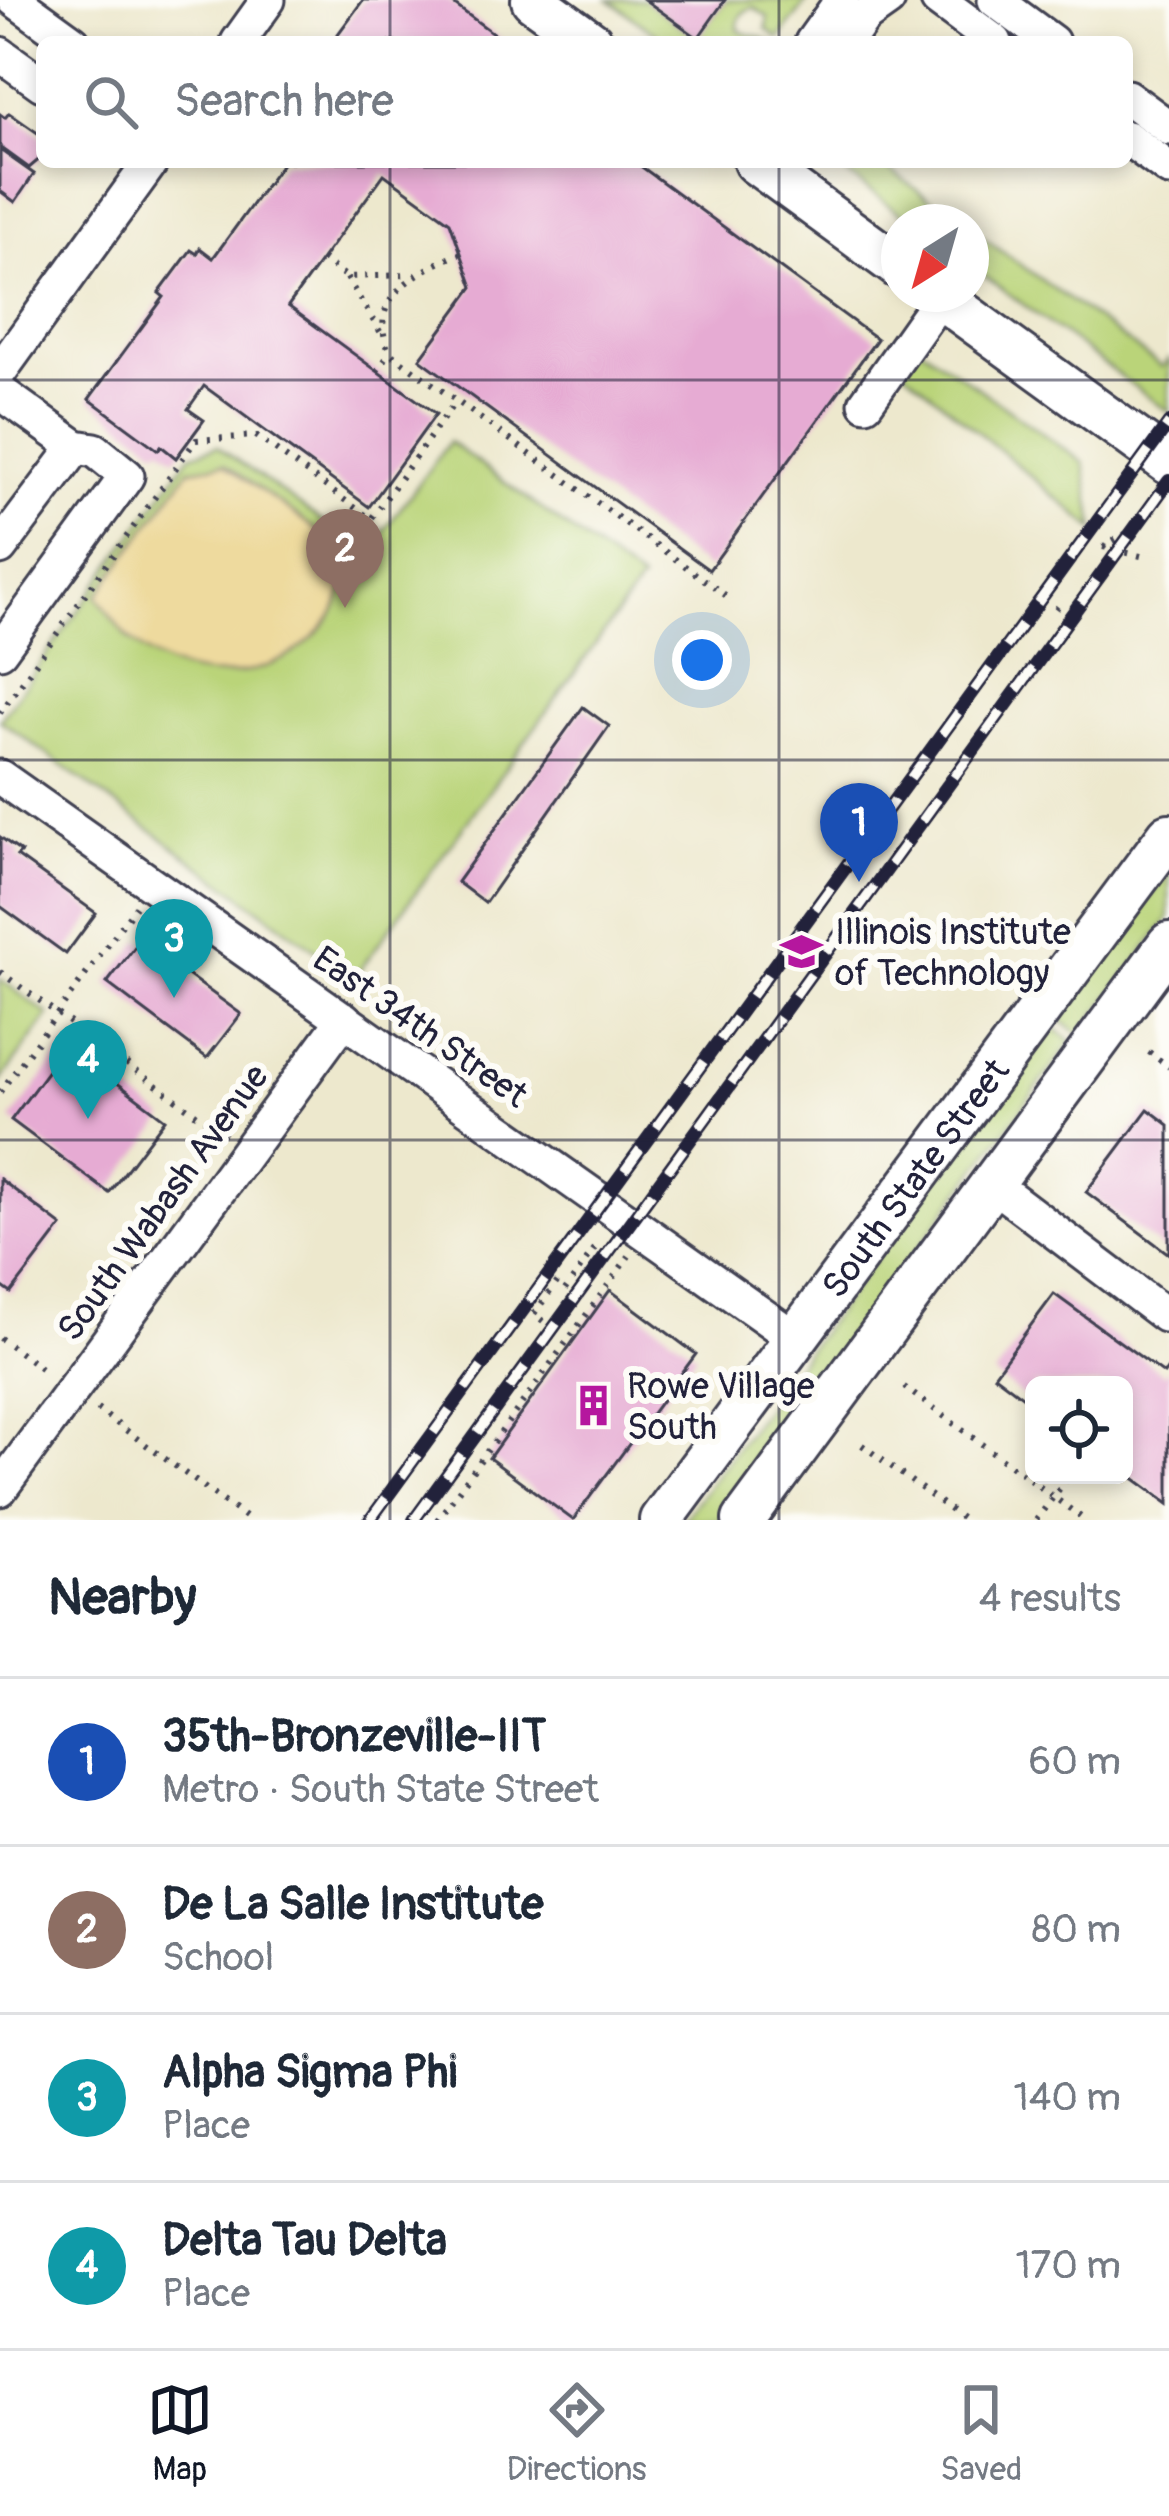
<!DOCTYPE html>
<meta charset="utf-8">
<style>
:root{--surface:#fff;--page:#f2f2f3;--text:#1f2937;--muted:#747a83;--line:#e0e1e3;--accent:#111827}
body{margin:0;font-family:Pangolin,sans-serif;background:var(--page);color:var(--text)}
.controls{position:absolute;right:36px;bottom:36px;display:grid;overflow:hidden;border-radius:18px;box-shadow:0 6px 18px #0003}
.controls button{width:108px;height:108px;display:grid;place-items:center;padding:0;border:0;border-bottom:3px solid var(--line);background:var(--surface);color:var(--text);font:60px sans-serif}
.compass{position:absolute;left:881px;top:204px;width:108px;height:108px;border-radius:50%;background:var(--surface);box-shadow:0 6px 18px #0003;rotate:217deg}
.you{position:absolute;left:702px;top:660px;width:42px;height:42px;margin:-30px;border:9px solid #fff;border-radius:50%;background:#1a73e8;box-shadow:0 0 0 18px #1a73e833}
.badge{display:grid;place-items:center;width:78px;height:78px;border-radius:50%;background:var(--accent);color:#fff;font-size:39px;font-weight:700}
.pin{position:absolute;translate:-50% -99px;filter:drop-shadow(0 3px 6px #0008)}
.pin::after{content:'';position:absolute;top:63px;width:42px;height:36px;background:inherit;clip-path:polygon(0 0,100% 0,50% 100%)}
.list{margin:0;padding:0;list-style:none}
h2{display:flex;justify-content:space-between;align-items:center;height:156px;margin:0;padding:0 48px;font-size:51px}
h2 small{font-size:39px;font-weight:400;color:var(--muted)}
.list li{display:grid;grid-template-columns:78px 1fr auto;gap:36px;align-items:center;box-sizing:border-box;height:168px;padding:0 48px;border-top:3px solid var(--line)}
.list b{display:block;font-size:45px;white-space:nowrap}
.list p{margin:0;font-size:39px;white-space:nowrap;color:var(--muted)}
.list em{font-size:39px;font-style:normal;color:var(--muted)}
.icon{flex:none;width:66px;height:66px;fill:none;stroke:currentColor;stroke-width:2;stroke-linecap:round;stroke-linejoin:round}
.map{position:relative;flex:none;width:1169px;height:1520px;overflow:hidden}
.search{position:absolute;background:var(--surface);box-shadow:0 6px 18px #0003;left:36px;right:36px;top:36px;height:132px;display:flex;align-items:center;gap:30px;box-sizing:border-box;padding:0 42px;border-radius:18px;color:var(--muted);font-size:45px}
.sheet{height:828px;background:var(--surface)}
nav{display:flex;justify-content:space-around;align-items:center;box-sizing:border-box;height:168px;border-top:3px solid var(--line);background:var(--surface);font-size:33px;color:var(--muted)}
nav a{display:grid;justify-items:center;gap:6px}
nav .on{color:var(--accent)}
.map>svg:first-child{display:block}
.green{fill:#bad479;stroke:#6e7b5a;stroke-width:3}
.sand{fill:#eeda9e;stroke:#887e6c;stroke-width:3}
.building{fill:#e6abd3}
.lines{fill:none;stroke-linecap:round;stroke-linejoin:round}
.minor-casing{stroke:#404051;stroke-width:39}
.major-casing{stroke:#404051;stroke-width:48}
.path{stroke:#404051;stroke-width:6;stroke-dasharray:3 9;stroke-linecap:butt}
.minor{stroke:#fff;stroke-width:33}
.major{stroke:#fff;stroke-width:42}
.rail-casing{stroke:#22223b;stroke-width:14}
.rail{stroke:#fdfcf7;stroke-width:9;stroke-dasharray:27;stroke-linecap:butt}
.grid{fill:none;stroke:#22223b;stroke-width:3;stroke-opacity:0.55}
.labels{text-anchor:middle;stroke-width:12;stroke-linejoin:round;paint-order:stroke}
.poi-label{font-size:36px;fill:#22223b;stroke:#fdfcf7;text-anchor:start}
.street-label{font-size:36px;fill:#22223b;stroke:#fdfcf7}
</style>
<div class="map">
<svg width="1169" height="1520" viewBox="0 0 1169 1520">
<rect width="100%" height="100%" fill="#fdfcf7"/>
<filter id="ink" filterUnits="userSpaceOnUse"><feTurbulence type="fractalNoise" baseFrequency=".00833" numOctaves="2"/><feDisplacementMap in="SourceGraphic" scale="24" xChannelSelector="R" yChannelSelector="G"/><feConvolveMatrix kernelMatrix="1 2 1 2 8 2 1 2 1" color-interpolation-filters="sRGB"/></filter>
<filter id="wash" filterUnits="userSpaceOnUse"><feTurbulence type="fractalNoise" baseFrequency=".004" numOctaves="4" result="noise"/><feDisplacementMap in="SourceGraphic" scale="48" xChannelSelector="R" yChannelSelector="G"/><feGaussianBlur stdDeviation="2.7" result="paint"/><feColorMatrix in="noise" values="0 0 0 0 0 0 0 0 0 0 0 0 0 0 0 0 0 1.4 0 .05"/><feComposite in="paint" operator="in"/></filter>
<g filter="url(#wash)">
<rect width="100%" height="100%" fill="#ede8cd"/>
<g class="green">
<path d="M609,0H645L697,38L725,0H808L779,39L766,29L768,17L753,7C741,12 738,17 738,29C749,38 759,34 770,42H667Z"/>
<polygon points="831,162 879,162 962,222 912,222"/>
<polygon points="971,229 1162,367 1169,359 1169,412 971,266"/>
<polygon points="919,346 1084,463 1095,530 903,369"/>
<polygon points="449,442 641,581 354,978 0,720 190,455 217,446 367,554"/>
<polygon points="1169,871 1169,919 1080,1035 1056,1017"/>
<polygon points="0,979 49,1015 0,1082"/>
<polygon points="1049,1024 1072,1041 807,1398 784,1382"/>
<polygon points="776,1394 799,1412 720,1520 683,1520"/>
</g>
<path class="sand" d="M224,464L353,556C348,577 342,600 330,618C285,682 190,695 132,641C118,629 108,611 97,596L190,469Z"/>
<g id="blocks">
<g class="building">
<polygon points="363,0 448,0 505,42 332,42"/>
<polygon points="645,0 725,0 698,38"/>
<polygon points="9,113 42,136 42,157 29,168 0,147 0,114 5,118"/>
<polygon points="0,150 34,174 15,202 0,191"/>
<polygon points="283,162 635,162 877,339 709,570 420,359 473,287 450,222 384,174 288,306 436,414 369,507 204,386 188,409 204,420 176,458 161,446 158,450 89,399 164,297 159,293 191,250 197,254 200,248 213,258"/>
<polygon points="583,707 609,726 485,903 457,882"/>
<polygon points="0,837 21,852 17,856 96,913 66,954 0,906"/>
<polygon points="140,940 241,1014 207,1058 107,983"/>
<polygon points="67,1045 165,1119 109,1193 11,1120"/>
<polygon points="1148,1109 1169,1125 1169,1254 1086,1192"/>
<polygon points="0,1179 62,1226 11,1293 0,1285"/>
<polygon points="610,1290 696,1354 573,1520 489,1458"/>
<polygon points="1054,1294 1164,1374 1169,1367 1169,1504 1124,1471 1124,1385 1034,1385 1034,1405 994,1375"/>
</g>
</g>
</g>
<g filter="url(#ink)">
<use href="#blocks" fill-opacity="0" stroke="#404051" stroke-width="3"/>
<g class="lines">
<defs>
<g id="minor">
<polyline points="15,0 73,42"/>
<polyline points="938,0 995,42"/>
<polyline points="995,0 1052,42"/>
<polyline points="238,42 268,0"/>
<polyline points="812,42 842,0"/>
<polyline points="846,42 864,17 888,0"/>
<polyline points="0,54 42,84"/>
<polyline points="1127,97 1169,128"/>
<polyline points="1127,138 1169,169"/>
<polyline points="0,371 151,162"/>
<polyline points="0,392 76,447 95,450 127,476 0,651"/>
<polyline points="866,403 941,297"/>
<polyline points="0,548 76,447"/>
<polyline points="0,777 796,1339"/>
<polyline points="992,1184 1165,1315"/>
<polyline points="0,1489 344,1019"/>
</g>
<g id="major">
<polyline points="533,0 591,42"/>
<polyline points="755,162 899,267"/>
<polyline points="936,294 1169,463"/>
<path id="s1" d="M661,1520L1169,835"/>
<polyline points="744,1520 1169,944"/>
</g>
</defs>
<use href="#minor" class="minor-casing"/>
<use href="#major" class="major-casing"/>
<g class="path">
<path d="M461,253C419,271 364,296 390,353L728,597"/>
<polyline points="322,259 347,277 410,275"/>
<polyline points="347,278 381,333"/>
<polyline points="377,371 390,353"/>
<polyline points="1103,547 1145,557"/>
<polyline points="1103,547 1130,531"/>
<polyline points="1056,609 1060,604"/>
<polyline points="0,713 196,440 256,436 371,519 456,401"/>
<polyline points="0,972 225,1135"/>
<polyline points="1149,1052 1169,1067"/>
<polyline points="0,1092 136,906"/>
<polyline points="565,1290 595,1248"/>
<polyline points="543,1321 534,1314 561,1277"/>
<polyline points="0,1338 48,1373"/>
<polyline points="904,1387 1085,1520"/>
<polyline points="97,1409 249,1520"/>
<polyline points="862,1445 964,1520"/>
<polyline points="437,1520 629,1256"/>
<polyline points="1036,1520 1070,1475"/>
</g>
<use href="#minor" class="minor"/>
<use href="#major" class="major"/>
<defs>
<g id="rail">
<polyline points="370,1520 1169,423"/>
<polyline points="414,1520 1169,481"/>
</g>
</defs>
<use href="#rail" class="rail-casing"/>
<use href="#rail" class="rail"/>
</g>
</g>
<path class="grid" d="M390,0V42M779,0V42M390,162V1520M779,162V1520M0,380H1169M0,760H1169M0,1140H1169"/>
<defs>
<symbol id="university-bare" viewBox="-9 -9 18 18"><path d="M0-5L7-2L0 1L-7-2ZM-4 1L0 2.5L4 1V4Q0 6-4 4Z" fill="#b5179e" stroke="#fdfcf7" stroke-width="2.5" paint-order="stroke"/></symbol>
<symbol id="building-bare" viewBox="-9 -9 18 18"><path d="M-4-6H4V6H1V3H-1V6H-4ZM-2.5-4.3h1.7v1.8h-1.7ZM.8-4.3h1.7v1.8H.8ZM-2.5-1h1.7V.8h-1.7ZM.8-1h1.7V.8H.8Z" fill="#b5179e" stroke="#fdfcf7" stroke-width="2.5" paint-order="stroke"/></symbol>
</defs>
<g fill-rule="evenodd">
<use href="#university-bare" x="772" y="922" width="59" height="59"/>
<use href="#building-bare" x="564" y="1376" width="59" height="59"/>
</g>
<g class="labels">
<g class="poi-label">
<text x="835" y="944">Illinois Institute<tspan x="835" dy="41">of Technology</tspan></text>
<text x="627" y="1398">Rowe Village<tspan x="627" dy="41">South</tspan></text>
</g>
<g class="street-label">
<text transform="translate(421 1026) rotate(35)" y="13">East 34th Street</text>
<text dy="13" stroke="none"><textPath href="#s1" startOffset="426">South State Street</textPath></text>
<text transform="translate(162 1202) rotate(-54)" y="13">South Wabash Avenue</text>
</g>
</g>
</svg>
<div class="controls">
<button><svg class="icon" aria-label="locate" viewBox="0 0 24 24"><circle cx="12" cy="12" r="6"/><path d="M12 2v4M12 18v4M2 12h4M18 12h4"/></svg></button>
</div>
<svg class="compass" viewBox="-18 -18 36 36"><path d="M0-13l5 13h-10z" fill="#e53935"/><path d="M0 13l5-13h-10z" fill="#747a83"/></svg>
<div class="you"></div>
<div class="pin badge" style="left:859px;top:882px;background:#1a4fb4">1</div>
<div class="pin badge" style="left:345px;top:608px;background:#8d6e63">2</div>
<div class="pin badge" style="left:174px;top:998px;background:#0f9aa8">3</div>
<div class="pin badge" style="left:88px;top:1119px;background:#0f9aa8">4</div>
<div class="search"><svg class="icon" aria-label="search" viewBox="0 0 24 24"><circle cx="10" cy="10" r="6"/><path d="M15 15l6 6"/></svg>Search here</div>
</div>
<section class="sheet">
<h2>Nearby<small>4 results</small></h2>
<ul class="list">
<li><span class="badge" style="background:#1a4fb4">1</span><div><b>35th-Bronzeville-IIT</b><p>Metro · South State Street</p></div><em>60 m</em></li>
<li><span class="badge" style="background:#8d6e63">2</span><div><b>De La Salle Institute</b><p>School</p></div><em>80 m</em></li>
<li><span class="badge" style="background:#0f9aa8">3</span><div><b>Alpha Sigma Phi</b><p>Place</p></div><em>140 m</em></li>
<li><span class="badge" style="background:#0f9aa8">4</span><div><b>Delta Tau Delta</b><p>Place</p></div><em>170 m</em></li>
</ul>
</section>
<nav>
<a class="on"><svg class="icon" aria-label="map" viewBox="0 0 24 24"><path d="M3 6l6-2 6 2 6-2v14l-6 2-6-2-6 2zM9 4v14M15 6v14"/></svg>Map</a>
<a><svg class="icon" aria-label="directions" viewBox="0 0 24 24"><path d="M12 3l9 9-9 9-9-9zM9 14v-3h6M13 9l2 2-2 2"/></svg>Directions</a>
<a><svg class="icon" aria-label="saved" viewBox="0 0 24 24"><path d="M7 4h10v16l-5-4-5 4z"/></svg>Saved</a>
</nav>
